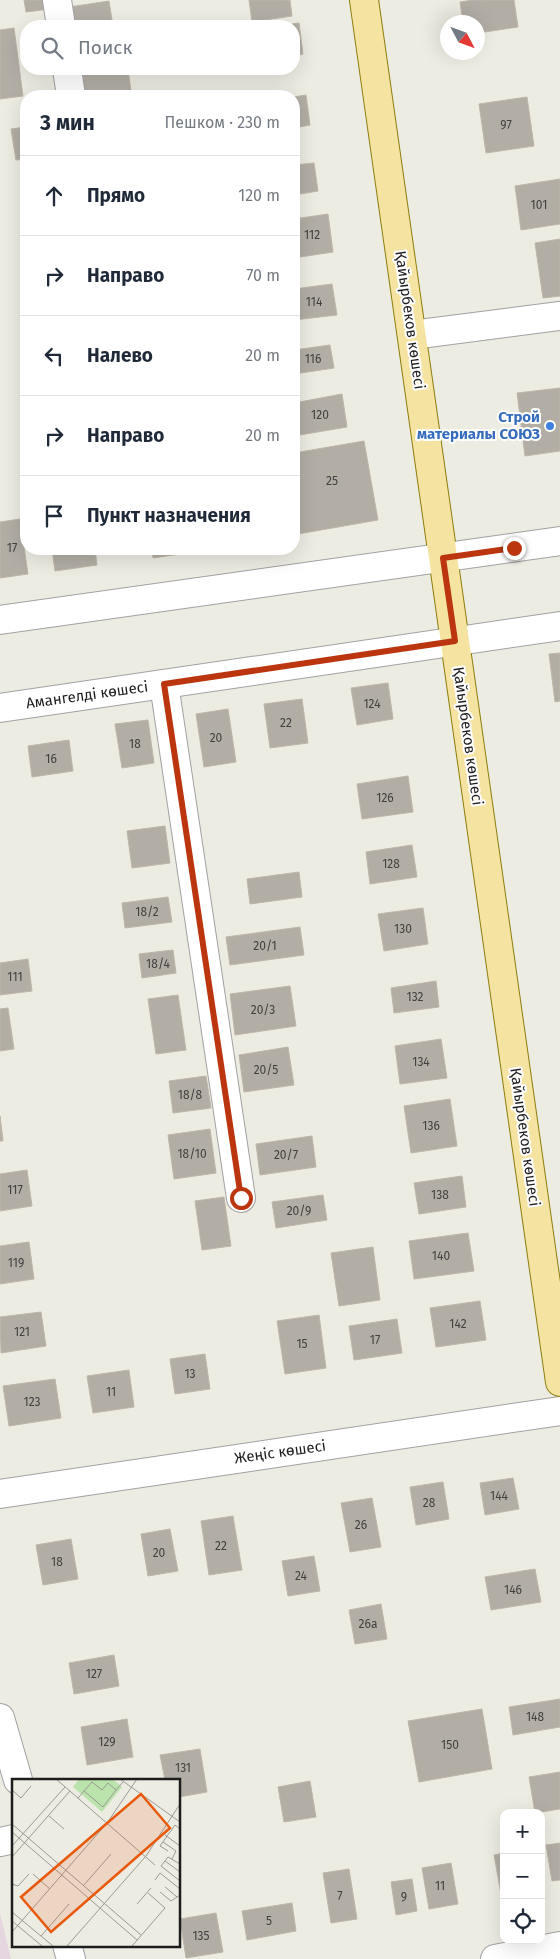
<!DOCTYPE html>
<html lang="ru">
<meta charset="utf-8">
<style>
:root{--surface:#fff;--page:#f6f6f7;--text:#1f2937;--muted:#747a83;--line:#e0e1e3}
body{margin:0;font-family:"Fira Sans",sans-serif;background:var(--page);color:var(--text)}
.controls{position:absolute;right:15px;bottom:15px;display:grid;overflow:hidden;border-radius:10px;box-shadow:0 5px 20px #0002}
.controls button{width:45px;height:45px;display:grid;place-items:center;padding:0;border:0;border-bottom:1px solid var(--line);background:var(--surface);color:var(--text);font:25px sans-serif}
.compass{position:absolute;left:440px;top:15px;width:45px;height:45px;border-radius:50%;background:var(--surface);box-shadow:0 5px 20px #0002;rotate:131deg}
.stop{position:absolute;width:15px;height:15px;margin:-11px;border:4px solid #bb360f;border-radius:50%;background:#fff}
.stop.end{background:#bb360f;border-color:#fff;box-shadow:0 1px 5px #0008}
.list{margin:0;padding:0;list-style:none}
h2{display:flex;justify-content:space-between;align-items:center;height:65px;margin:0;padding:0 20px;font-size:21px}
h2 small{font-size:16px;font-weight:400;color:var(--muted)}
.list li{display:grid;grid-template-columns:32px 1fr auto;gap:15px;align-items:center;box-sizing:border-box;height:80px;padding:0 20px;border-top:1px solid var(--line)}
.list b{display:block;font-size:19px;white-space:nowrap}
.list em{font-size:16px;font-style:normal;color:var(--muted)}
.icon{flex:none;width:28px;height:28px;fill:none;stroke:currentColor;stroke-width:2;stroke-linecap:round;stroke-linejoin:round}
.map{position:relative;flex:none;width:560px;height:1959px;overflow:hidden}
.search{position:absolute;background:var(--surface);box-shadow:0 5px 20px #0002;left:20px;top:20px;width:280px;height:55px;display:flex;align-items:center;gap:12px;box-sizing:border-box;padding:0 18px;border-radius:20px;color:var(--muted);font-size:19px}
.panel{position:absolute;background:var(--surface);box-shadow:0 5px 20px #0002;left:20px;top:90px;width:280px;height:465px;border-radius:20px}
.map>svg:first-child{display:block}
.industrial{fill:#e6d6df}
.building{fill:#b2aea6;stroke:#beb6a7}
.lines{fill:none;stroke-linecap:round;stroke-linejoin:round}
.minor-casing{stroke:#a1a1a1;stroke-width:30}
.major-casing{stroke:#8b7d0b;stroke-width:30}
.minor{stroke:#fff;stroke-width:28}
.major{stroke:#f5e3a1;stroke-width:28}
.route{stroke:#bb360f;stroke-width:6}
.shop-dot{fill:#3f7fe0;stroke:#fff;stroke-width:2}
.labels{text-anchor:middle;stroke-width:4;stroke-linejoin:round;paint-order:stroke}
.number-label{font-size:12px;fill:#42413f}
.street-label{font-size:15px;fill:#1d1d1d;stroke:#fff}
.shop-label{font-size:15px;font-weight:bold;fill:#366cbe;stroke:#fff;text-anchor:end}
.inset-road{fill:none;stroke:#9a9994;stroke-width:1}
.view{fill:#e8590c;fill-opacity:0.15;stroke:#e8590c;stroke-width:2.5}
.inset-edge{fill:none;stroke:#1d1d1d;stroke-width:2.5}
</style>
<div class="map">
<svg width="560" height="1959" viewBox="0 0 560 1959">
<rect width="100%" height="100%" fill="#edece3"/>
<polygon class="industrial" points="0,1913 11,1959 0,1959"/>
<g class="building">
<polygon points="24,0 48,0 50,9 26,12"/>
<polygon points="249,0 290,0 292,16 252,22"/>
<polygon points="473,0 514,0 518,27 478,33 478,22 463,22 460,2"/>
<polygon points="109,1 113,26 72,26 69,7"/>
<polygon points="299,23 303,54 294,56 294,26 278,26"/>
<polygon points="14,28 23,96 0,99 0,30"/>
<polygon points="101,69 128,69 131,91 95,96 80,96 77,72"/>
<polygon points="306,95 310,125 294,128 294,97"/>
<polygon points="527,97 534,146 486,153 479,104"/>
<polygon points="26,127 26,159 16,160 11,129"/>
<polygon points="314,163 318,191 294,195 294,165"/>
<polygon points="560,179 560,224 521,230 515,186"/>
<polygon points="328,214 333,252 294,258 294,219"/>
<polygon points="560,239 560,296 543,298 535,243"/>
<polygon points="332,284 337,315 294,320 294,289"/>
<polygon points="330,345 334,368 294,374 294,350"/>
<polygon points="26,386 26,412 23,387"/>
<polygon points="560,388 560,451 525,456 517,393"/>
<polygon points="342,394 347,427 294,436 294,403"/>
<polygon points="364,441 378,520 298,534 294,508 294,453"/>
<polygon points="20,519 28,574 0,578 0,522"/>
<polygon points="52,549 95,549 97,565 55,571"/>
<polygon points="152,549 192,549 193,552 153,558"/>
<polygon points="560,653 560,701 555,702 549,654"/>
<polygon points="388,683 393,719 357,725 351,688"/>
<polygon points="302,699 308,743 270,748 264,704"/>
<polygon points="228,709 236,762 204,767 196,714"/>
<polygon points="148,720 154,763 122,768 115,724"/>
<polygon points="69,740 73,771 32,777 28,746"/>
<polygon points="408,776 413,812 362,819 357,784"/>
<polygon points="165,826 170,863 132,868 127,831"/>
<polygon points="412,845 417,877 370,884 366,852"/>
<polygon points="299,872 302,897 250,904 247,879"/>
<polygon points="168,897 172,922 125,928 122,903"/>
<polygon points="423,908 428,944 384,951 378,914"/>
<polygon points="300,927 304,955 230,965 226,937"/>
<polygon points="173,950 176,973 142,978 139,954"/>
<polygon points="28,959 32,991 0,995 0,963"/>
<polygon points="436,981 439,1007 394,1013 391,988"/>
<polygon points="290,986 296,1026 235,1035 230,994"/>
<polygon points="178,995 186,1050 156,1054 148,999"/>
<polygon points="8,1008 14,1049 0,1051 0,1009"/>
<polygon points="441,1039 447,1078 400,1084 395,1046"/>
<polygon points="288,1047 294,1085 244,1092 239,1055"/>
<polygon points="206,1076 211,1108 173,1113 169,1081"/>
<polygon points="450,1099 457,1146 411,1153 404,1106"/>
<polygon points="0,1116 3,1141 0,1141"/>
<polygon points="210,1129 216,1173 174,1179 168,1135"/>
<polygon points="312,1136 316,1167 260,1175 256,1144"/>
<polygon points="27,1170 32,1206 0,1211 0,1174"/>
<polygon points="462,1176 466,1207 419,1214 414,1183"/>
<polygon points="323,1195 327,1220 276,1228 272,1202"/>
<polygon points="224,1197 231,1246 202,1250 195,1201"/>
<polygon points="468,1233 474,1271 414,1279 409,1241"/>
<polygon points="29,1242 34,1279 0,1284 0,1246"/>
<polygon points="373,1247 380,1300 339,1306 331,1253"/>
<polygon points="480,1301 486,1340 436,1347 430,1308"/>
<polygon points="41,1312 46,1346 1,1353 0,1317"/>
<polygon points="319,1315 326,1368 285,1374 277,1321"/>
<polygon points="397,1319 402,1353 354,1360 349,1326"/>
<polygon points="205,1354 210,1389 175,1394 170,1359"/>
<polygon points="129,1370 134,1407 93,1413 87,1376"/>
<polygon points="55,1379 61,1418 9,1426 3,1386"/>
<polygon points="513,1478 519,1509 485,1515 480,1483"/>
<polygon points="443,1482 449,1519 416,1525 410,1487"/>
<polygon points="372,1498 381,1547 350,1552 341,1503"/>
<polygon points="233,1516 242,1570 209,1575 201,1521"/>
<polygon points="170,1529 178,1571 148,1576 141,1534"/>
<polygon points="71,1539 78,1579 43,1585 36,1545"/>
<polygon points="314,1556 320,1591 288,1596 282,1561"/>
<polygon points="535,1569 541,1602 491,1610 485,1577"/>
<polygon points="381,1604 387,1639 355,1644 349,1610"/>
<polygon points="114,1655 119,1686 74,1694 69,1663"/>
<polygon points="560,1699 560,1727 513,1735 509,1707"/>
<polygon points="482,1709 492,1769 419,1782 408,1721"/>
<polygon points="127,1719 133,1757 87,1765 81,1727"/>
<polygon points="200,1749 207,1792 179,1797 179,1780 165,1780 160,1755"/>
<polygon points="560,1772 560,1809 535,1813 529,1777"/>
<polygon points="310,1781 316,1817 284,1822 278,1787"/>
<polygon points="560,1843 560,1880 552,1881 546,1845"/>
<polygon points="504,1853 504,1893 501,1894 494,1855"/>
<polygon points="451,1863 458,1904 429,1909 422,1868"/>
<polygon points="349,1869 357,1919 331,1923 323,1873"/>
<polygon points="412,1879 417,1911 396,1915 391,1882"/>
<polygon points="292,1903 296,1931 247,1940 242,1911"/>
<polygon points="216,1913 223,1952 186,1958 180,1919"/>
</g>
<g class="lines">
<defs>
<g id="minor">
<polyline points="57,0 61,26"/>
<polyline points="67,69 71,96"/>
<polyline points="412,335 560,316"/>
<polyline points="0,620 560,541"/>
<polyline points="164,684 241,1198"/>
<polyline points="0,708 560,626"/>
<polyline points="0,1494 560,1411"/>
<polyline points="0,1718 18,1780"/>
<polyline points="0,1842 14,1839"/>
<polyline points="67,1945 71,1959"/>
<polyline points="495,1959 560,1946"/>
</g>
<polyline id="major" points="364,0 560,1382"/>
</defs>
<use href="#minor" class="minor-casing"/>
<use href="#major" class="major-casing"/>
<use href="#minor" class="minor"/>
<use href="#major" class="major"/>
</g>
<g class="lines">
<polyline class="route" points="241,1198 164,684 455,641 443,558 514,548"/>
</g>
<circle class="shop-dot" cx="550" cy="426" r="5"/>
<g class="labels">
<g class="number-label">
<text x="506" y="129">97</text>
<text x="539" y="209">101</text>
<text x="312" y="239">112</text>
<text x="314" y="306">114</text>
<text x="313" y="363">116</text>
<text x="320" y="419">120</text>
<text x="332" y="485">25</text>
<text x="12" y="552">17</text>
<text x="372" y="708">124</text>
<text x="286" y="727">22</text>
<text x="216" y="742">20</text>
<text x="135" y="748">18</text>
<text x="51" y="763">16</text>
<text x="385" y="802">126</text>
<text x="391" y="868">128</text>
<text x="147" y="916">18/2</text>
<text x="403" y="933">130</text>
<text x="265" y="950">20/1</text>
<text x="158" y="968">18/4</text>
<text x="15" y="981">111</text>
<text x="415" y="1001">132</text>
<text x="263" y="1014">20/3</text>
<text x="421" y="1066">134</text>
<text x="266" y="1074">20/5</text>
<text x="190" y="1099">18/8</text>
<text x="431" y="1130">136</text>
<text x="192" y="1158">18/10</text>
<text x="286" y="1159">20/7</text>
<text x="15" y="1194">117</text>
<text x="440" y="1199">138</text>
<text x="299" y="1215">20/9</text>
<text x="441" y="1260">140</text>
<text x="16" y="1267">119</text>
<text x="458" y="1328">142</text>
<text x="22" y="1336">121</text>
<text x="375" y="1344">17</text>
<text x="302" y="1348">15</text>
<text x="190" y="1378">13</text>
<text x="111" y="1396">11</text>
<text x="32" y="1406">123</text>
<text x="499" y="1500">144</text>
<text x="429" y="1507">28</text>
<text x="361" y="1529">26</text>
<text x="221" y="1550">22</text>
<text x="159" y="1557">20</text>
<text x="57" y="1566">18</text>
<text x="301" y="1580">24</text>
<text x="513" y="1594">146</text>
<text x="368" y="1628">26а</text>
<text x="94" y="1678">127</text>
<text x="535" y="1721">148</text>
<text x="107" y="1746">129</text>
<text x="450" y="1749">150</text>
<text x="183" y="1772">131</text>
<text x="440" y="1890">11</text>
<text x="340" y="1900">7</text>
<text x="404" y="1901">9</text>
<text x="269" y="1925">5</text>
<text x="201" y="1940">135</text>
</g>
<g class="street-label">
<text transform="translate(410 320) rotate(82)" y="5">Қайырбеков көшесі</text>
<text transform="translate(87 695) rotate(-8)" y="5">Амангелді көшесі</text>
<text transform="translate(468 736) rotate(82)" y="5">Қайырбеков көшесі</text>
<text transform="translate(525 1137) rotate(82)" y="5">Қайырбеков көшесі</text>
<text transform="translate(280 1452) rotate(-8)" y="5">Жеңіс көшесі</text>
</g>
<g class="shop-label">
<text x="540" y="422">Строй<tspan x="540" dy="17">материалы СОЮЗ</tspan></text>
</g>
</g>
<g transform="translate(12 1779)">
<rect width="168" height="168" fill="#edece3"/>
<path d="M67,0H101L110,8L90,33L61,8Z" fill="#bbe4ac"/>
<path class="inset-road" d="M44,0L143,86M108,0L168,43M0,11L9,19L19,7M72,12L91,28L104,11M66,19L80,3L90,11L96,4L104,11L111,3M37,37L52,50M0,45L129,156M0,53L125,161M153,56L168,67M151,63L164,72L160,80M0,67L53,8M156,72L148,67L163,46L168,50M0,78L58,12M153,82L168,93M168,85L156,78L149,87L168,102M21,95L38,110M143,101L148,94L168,110M0,105L6,107L17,95M72,106L99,75M153,108L165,118M148,113L159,122L168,116M125,125L139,109M0,133L41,167M0,142L30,167M0,153L95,44L125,0M29,157L57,125M55,167L134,77L168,25M120,167L153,129L136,114"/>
<path class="view" d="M129,15L158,49L39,153L9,118Z"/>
<rect width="168" height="168" class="inset-edge"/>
</g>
</svg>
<div class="controls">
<button>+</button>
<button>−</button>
<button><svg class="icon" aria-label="locate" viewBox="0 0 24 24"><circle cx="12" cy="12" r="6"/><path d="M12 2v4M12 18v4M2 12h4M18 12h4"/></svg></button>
</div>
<svg class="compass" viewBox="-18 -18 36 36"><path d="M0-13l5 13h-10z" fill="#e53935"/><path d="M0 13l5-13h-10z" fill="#747a83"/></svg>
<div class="stop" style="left:241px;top:1198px"></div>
<div class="stop end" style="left:514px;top:548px"></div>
<div class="search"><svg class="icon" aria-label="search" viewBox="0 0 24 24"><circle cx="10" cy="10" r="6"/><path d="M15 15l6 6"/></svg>Поиск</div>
<section class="panel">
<h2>3 мин<small>Пешком · 230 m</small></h2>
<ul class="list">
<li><svg class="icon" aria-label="ahead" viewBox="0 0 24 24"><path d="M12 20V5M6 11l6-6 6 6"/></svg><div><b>Прямо</b></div><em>120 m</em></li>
<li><svg class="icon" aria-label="right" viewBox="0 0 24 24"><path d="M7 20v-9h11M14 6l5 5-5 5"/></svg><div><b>Направо</b></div><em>70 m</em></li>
<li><svg class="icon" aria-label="left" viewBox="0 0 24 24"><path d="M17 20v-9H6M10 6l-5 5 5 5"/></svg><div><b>Налево</b></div><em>20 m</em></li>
<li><svg class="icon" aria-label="right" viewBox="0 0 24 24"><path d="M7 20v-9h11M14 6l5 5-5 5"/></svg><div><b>Направо</b></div><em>20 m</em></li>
<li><svg class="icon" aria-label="arrive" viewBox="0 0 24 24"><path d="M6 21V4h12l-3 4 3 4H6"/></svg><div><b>Пункт назначения</b></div></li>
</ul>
</section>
</div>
